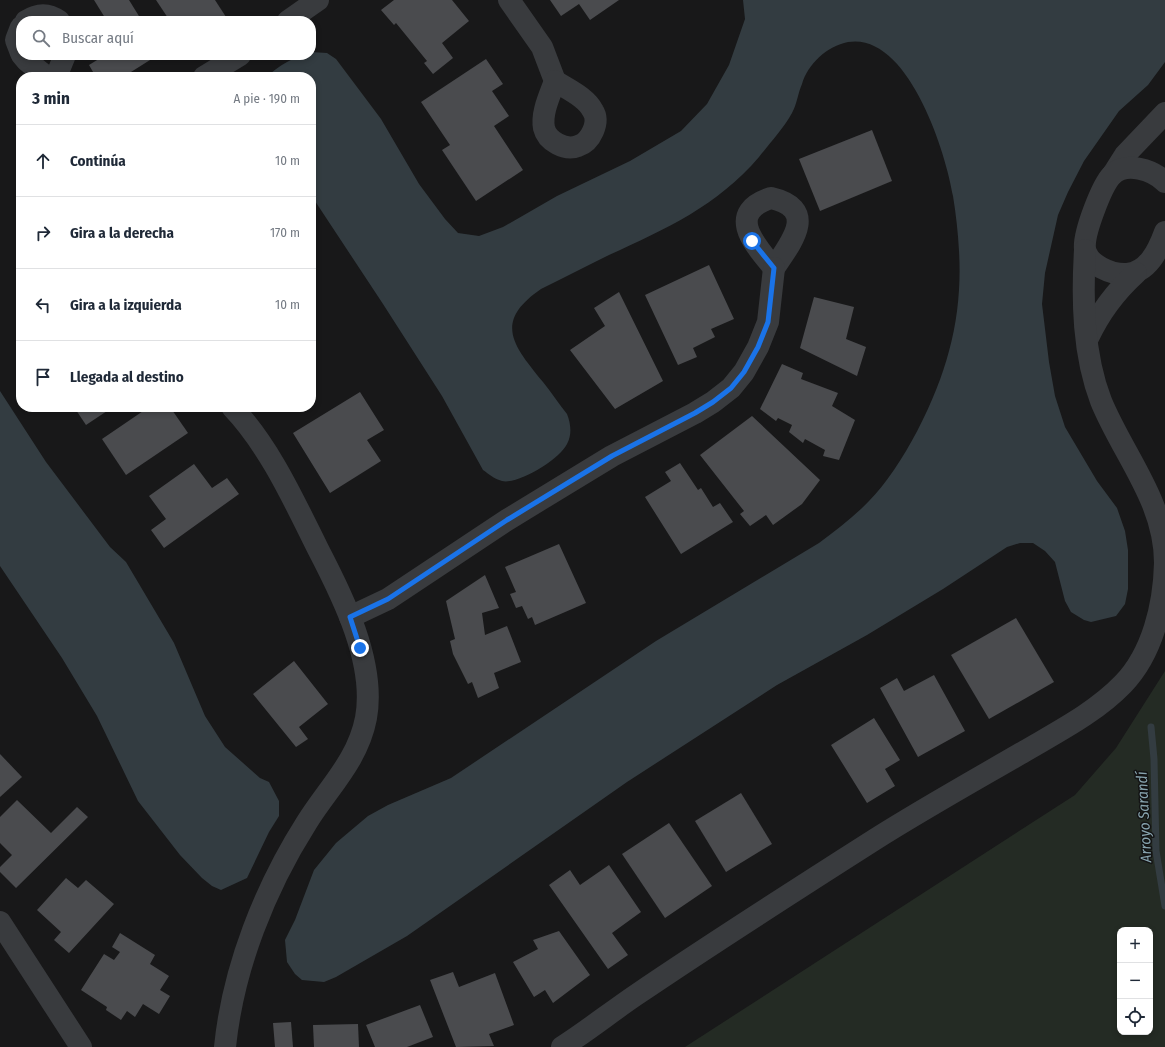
<!DOCTYPE html>
<html lang="es">
<meta charset="utf-8">
<style>
:root{--surface:#fff;--page:#f6f6f7;--text:#1f2937;--muted:#747a83;--line:#e0e1e3}
body{margin:0;font-family:"Fira Sans Condensed",sans-serif;background:var(--page);color:var(--text)}
.controls{position:absolute;right:12px;bottom:12px;display:grid;overflow:hidden;border-radius:8px;box-shadow:0 2px 6px #0003}
.controls button{width:36px;height:36px;display:grid;place-items:center;padding:0;border:0;border-bottom:1px solid var(--line);background:var(--surface);color:var(--text);font:20px sans-serif}
.stop{position:absolute;width:12px;height:12px;margin:-9px;border:3px solid #1a73e8;border-radius:50%;background:#fff}
.stop.end{background:#1a73e8;border-color:#fff;box-shadow:0 1px 4px #0008}
.list{margin:0;padding:0;list-style:none}
h2{display:flex;justify-content:space-between;align-items:center;height:52px;margin:0;padding:0 16px;font-size:17px}
h2 small{font-size:13px;font-weight:400;color:var(--muted)}
.list li{display:grid;grid-template-columns:26px 1fr auto;gap:12px;align-items:center;box-sizing:border-box;height:72px;padding:0 16px;border-top:1px solid var(--line)}
.list b{display:block;font-size:15px;white-space:nowrap}
.list em{font-size:13px;font-style:normal;color:var(--muted)}
.icon{flex:none;width:22px;height:22px;fill:none;stroke:currentColor;stroke-width:2;stroke-linecap:round;stroke-linejoin:round}
.map{position:relative;flex:none;width:1165px;height:1047px;overflow:hidden}
.search{position:absolute;background:var(--surface);box-shadow:0 2px 6px #0003;left:16px;top:16px;width:300px;height:44px;display:flex;align-items:center;gap:10px;box-sizing:border-box;padding:0 14px;border-radius:16px;color:var(--muted);font-size:15px}
.panel{position:absolute;background:var(--surface);box-shadow:0 2px 6px #0003;left:16px;top:72px;width:300px;height:340px;border-radius:16px}
.map>svg:first-child{display:block}
.green{fill:#242b24;fill-rule:evenodd}
.water{fill:#333c41}
.lines{fill:none;stroke-linecap:round;stroke-linejoin:round}
.stream{stroke:#333c41;stroke-width:7}
.building{fill:#4a4b4e}
.minor{stroke:#393b3e;stroke-width:22}
.route{stroke:#1a73e8;stroke-width:5}
.labels{text-anchor:middle;stroke-width:3;stroke-linejoin:round;paint-order:stroke}
.water-label{font-size:15px;font-style:italic;fill:#87a3ae;stroke:#131314}
</style>
<div class="map">
<svg width="1165" height="1047" viewBox="0 0 1165 1047">
<rect width="100%" height="100%" fill="#181819"/>
<path class="green" d="M1165,671V1047H685L1075,795L1116,748ZM1120,930H1150V1032H1120Z"/>
<g class="water">
<path d="M743,0H1165V62L1148,85L1119,111L1084,161L1068,192L1058,215L1045,273L1042,304L1049,362L1055,396L1065,427L1097,481L1117,508L1125,531L1128,550V589L1125,604L1116,616L1091,622L1084,620L1071,612L1065,601L1055,562L1045,551L1033,543H1020L1007,547L943,589L867,635L777,685L627,782L407,936L336,977L324,982L302,980L295,974L287,962L285,940L295,920L314,870L336,843L349,832L368,816L388,805L451,778L656,641L819,543C836,530 854,517 869,501C903,467 937,398 949,351C958,319 961,284 959,251C958,233 956,214 953,196C946,152 908,32 848,42C827,46 808,64 802,84C798,93 797,104 792,113C783,129 770,143 759,157C717,206 666,229 609,255C586,266 564,278 541,289C493,322 513,345 543,382C551,392 559,404 567,414C571,424 572,435 567,444C560,459 518,485 502,481C494,479 489,474 483,470L442,396L383,304L311,195V77H266C279,66 294,55 311,55V52L327,53L336,59L381,119L419,184L445,219L458,233L479,236L503,227L557,196L630,161L681,131L707,104L729,65L745,19Z"/>
<polygon points="0,391 46,462 110,547 126,562 174,643 205,716 225,747 260,778 269,782 279,801 279,816 269,832 247,878 221,890 212,886 202,878 180,855 138,801 97,716 62,658 0,566"/>
</g>
<g class="lines">
<polyline class="stream" points="1151,727 1154,759 1156,851 1165,906"/>
</g>
<g class="building">
<polygon points="94,0 129,0 142,21 107,21"/>
<polygon points="156,0 215,0 226,17 220,21 170,21"/>
<polygon points="394,0 452,0 469,21 442,43 453,58 433,74 424,63 427,61 396,23 394,25 381,10"/>
<polygon points="550,0 619,0 590,20 579,4 561,16"/>
<polygon points="100,55 158,55 123,77 96,77 89,65 102,57"/>
<polygon points="486,59 503,84 492,91 509,116 494,126 523,170 476,201 442,150 450,145 421,102"/>
<polygon points="872,130 892,181 820,211 799,159"/>
<polygon points="709,265 734,319 711,329 715,337 693,348 697,357 678,365 645,295"/>
<polygon points="619,292 663,381 615,409 570,350 605,326 594,308"/>
<polygon points="814,297 854,307 846,339 866,347 857,376 800,348"/>
<polygon points="782,364 803,373 801,379 838,393 832,406 855,420 839,460 823,456 825,450 805,439 803,443 789,432 792,425 778,418 776,421 760,409"/>
<polygon points="360,392 384,430 367,440 381,461 330,493 293,433"/>
<polygon points="74,407 113,407 86,425"/>
<polygon points="149,407 170,407 188,433 126,475 102,439"/>
<polygon points="752,416 820,480 802,504 773,525 766,515 750,526 740,514 744,511 700,455"/>
<polygon points="680,463 698,490 701,488 713,507 720,503 733,522 681,554 645,497 671,481 665,472"/>
<polygon points="194,464 212,488 227,478 239,494 164,548 151,530 166,519 149,496"/>
<polygon points="559,544 586,603 535,625 532,617 528,619 522,606 516,608 510,594 516,592 505,567"/>
<polygon points="485,575 499,608 482,613 485,635 507,626 521,662 494,673 499,688 478,698 472,682 468,684 453,654 450,641 455,639 446,601"/>
<polygon points="1016,618 1054,682 989,719 951,655"/>
<polygon points="294,661 328,704 299,727 308,739 296,747 253,694"/>
<polygon points="934,675 965,731 918,757 880,688 897,678 904,691"/>
<polygon points="874,718 900,760 885,769 895,786 867,803 831,745"/>
<polygon points="0,754 22,777 0,797"/>
<polygon points="741,793 772,844 726,872 695,821"/>
<polygon points="17,800 51,833 77,807 88,817 16,888 0,872 0,867 12,855 0,843 0,817"/>
<polygon points="669,823 712,886 665,918 622,854"/>
<polygon points="609,865 641,912 612,933 628,955 608,969 549,885 570,870 580,885"/>
<polygon points="66,878 78,888 86,880 114,904 69,953 54,940 61,932 37,910"/>
<polygon points="559,931 590,975 553,1003 545,990 534,997 513,962 538,949 533,940"/>
<polygon points="120,933 155,955 150,964 169,976 160,990 170,996 159,1014 143,1004 135,1017 127,1011 121,1020 106,1010 107,1007 81,990 104,954 114,960 120,952 112,947"/>
<polygon points="453,972 459,987 495,973 514,1025 489,1034 494,1046 456,1047 430,980"/>
<polygon points="420,1005 433,1037 407,1047 375,1047 366,1025"/>
<polygon points="291,1022 293,1047 275,1047 273,1023"/>
<polygon points="358,1024 359,1047 314,1047 313,1025"/>
</g>
<g class="lines">
<g class="minor">
<polyline points="509,0 542,47 555,81"/>
<path d="M26,21C37,14 48,13 59,21"/>
<polyline points="288,21 318,0"/>
<polyline points="21,27 16,40 21,53"/>
<polyline points="22,55 27,61 47,77"/>
<polyline points="56,77 65,55"/>
<polyline points="204,77 240,55"/>
<path d="M555,81C567,89 586,97 593,111C600,122 591,142 578,146C565,151 547,141 544,128C541,113 550,95 555,81Z"/>
<polyline points="1113,174 1125,155 1165,113"/>
<path d="M1165,182C1153,170 1126,161 1112,175C1102,185 1083,234 1085,249C1088,265 1112,275 1127,274C1148,272 1158,251 1165,232"/>
<path d="M771,198C819,209 791,243 774,268C755,245 725,213 771,198Z"/>
<path d="M1088,338C1100,312 1115,292 1136,273"/>
<polyline points="350,617 388,599 507,520 612,456 695,413 713,402 731,388 744,372 758,347 768,322 774,268"/>
<polyline points="0,922 81,1047"/>
<path d="M225,1047C233,968 265,888 307,822C329,787 358,760 366,718C376,663 343,597 318,549C294,501 270,447 232,407"/>
<path d="M562,1047C587,1031 611,1012 636,995C714,942 794,891 874,840C923,809 975,780 1025,751C1059,731 1096,712 1123,684C1153,653 1164,604 1165,563C1165,501 1123,455 1101,401C1083,354 1082,300 1085,250"/>
</g>
</g>
<g class="lines">
<polyline class="route" points="360,648 350,617 388,599 507,520 612,456 695,413 713,402 731,388 744,372 758,347 768,322 774,268 752,241"/>
</g>
<g class="labels">
<g class="water-label">
<text transform="translate(1144 817) rotate(-93)" y="5">Arroyo Sarandí</text>
</g>
</g>
</svg>
<div class="controls">
<button>+</button>
<button>−</button>
<button><svg class="icon" aria-label="locate" viewBox="0 0 24 24"><circle cx="12" cy="12" r="6"/><path d="M12 2v4M12 18v4M2 12h4M18 12h4"/></svg></button>
</div>
<div class="stop" style="left:752px;top:241px"></div>
<div class="stop end" style="left:360px;top:648px"></div>
<div class="search"><svg class="icon" aria-label="search" viewBox="0 0 24 24"><circle cx="10" cy="10" r="6"/><path d="M15 15l6 6"/></svg>Buscar aquí</div>
<section class="panel">
<h2>3 min<small>A pie · 190 m</small></h2>
<ul class="list">
<li><svg class="icon" aria-label="ahead" viewBox="0 0 24 24"><path d="M12 20V5M6 11l6-6 6 6"/></svg><div><b>Continúa</b></div><em>10 m</em></li>
<li><svg class="icon" aria-label="right" viewBox="0 0 24 24"><path d="M7 20v-9h11M14 6l5 5-5 5"/></svg><div><b>Gira a la derecha</b></div><em>170 m</em></li>
<li><svg class="icon" aria-label="left" viewBox="0 0 24 24"><path d="M17 20v-9H6M10 6l-5 5 5 5"/></svg><div><b>Gira a la izquierda</b></div><em>10 m</em></li>
<li><svg class="icon" aria-label="arrive" viewBox="0 0 24 24"><path d="M6 21V4h12l-3 4 3 4H6"/></svg><div><b>Llegada al destino</b></div></li>
</ul>
</section>
</div>
